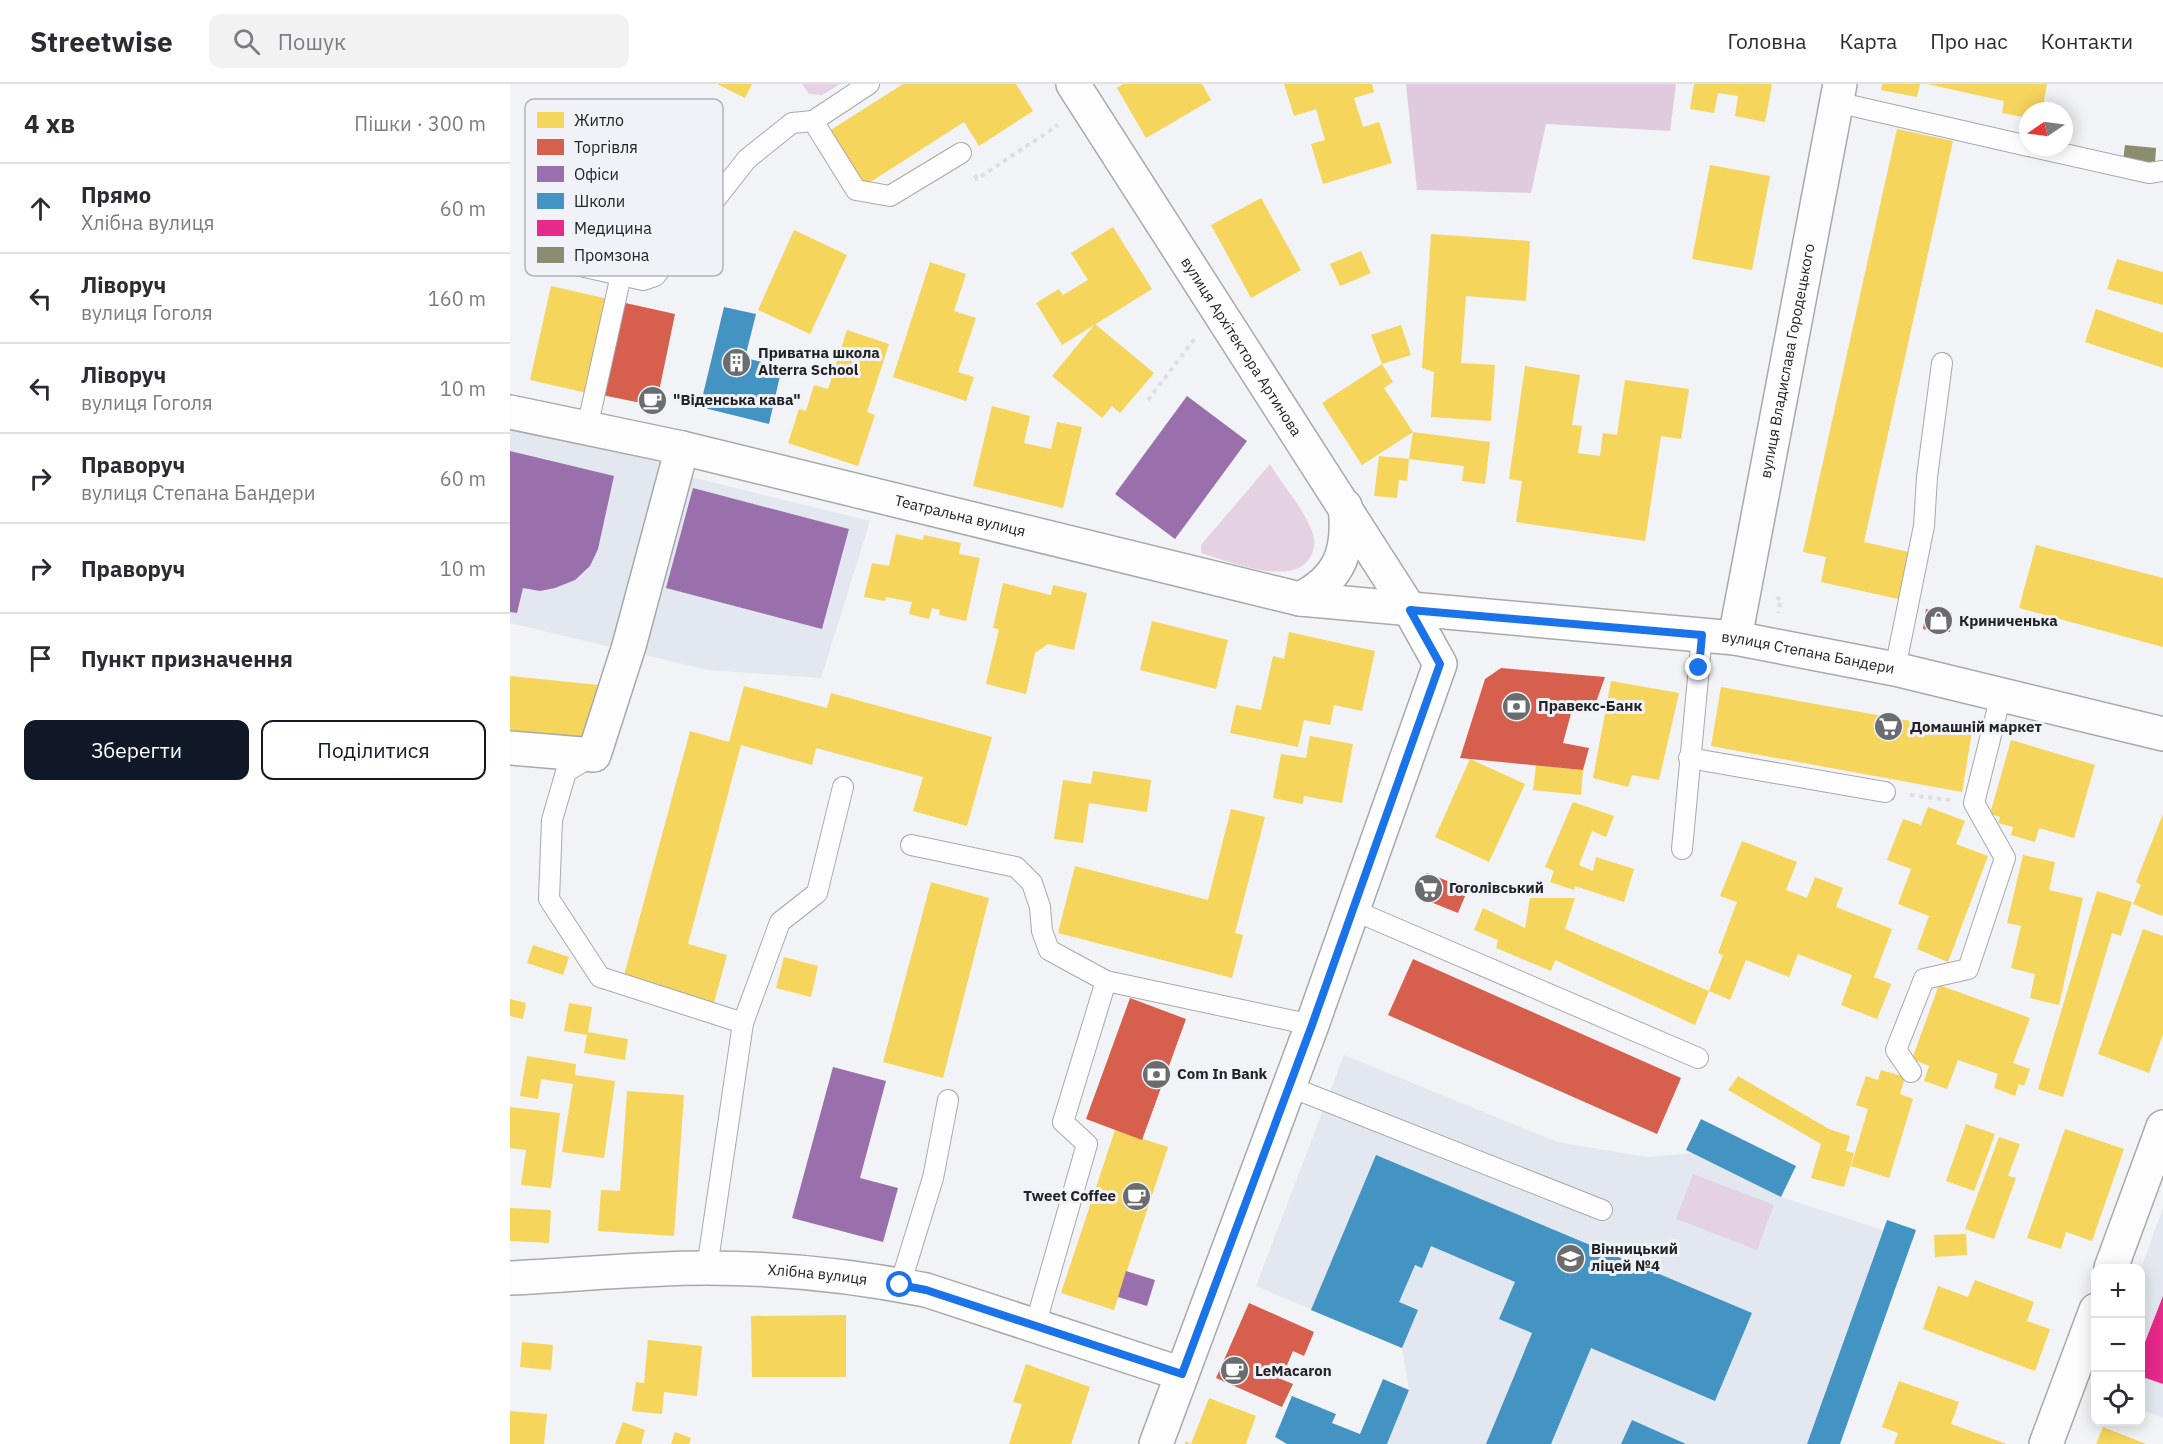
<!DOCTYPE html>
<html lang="uk">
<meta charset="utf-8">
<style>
:root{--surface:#fff;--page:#f2f2f3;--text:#2b2b33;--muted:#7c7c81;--line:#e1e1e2;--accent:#111827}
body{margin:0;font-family:"IBM Plex Sans",sans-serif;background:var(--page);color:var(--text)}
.controls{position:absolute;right:18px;bottom:18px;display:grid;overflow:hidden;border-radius:12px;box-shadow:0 3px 15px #0003}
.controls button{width:54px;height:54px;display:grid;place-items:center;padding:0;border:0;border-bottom:2px solid var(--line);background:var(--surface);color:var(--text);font:30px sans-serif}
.compass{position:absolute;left:1509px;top:18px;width:54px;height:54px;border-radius:50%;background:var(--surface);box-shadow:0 3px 15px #0003;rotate:257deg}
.stop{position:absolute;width:18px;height:18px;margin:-14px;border:4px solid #1a73e8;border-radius:50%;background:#fff}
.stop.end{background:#1a73e8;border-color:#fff;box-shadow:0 2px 6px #0008}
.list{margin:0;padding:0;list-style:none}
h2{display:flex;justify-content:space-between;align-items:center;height:78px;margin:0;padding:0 24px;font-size:26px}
h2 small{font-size:20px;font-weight:400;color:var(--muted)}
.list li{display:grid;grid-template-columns:39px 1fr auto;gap:18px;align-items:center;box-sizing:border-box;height:90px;padding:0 24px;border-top:2px solid var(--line)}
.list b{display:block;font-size:22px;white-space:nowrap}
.list p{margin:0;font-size:20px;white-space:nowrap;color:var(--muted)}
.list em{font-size:20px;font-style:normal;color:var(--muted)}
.actions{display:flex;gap:12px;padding:18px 24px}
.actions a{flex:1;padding:14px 0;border:2px solid var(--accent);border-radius:12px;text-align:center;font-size:21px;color:var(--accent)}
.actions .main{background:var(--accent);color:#fff}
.icon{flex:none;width:33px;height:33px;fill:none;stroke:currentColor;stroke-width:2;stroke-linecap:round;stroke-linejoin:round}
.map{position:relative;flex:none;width:1653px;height:1360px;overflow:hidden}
header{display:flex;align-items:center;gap:36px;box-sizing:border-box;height:84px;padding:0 30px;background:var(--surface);border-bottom:2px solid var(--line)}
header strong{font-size:28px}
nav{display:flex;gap:33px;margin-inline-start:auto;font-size:21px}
.search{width:420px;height:54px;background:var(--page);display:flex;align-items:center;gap:15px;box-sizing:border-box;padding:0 21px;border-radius:12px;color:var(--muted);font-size:22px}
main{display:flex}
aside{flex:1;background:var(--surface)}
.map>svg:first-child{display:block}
.built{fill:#e3e7ef}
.green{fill:#e4d1e2}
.forest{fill:#dfcbdd}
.homes{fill:#f6d55c}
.shops{fill:#d6604d}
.offices{fill:#9970ab}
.schools{fill:#4393c3}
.health{fill:#e7298a}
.industry{fill:#8c8c6e}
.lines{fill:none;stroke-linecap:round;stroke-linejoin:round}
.lane-casing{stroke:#a8a9ab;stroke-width:22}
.street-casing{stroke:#a8a9ab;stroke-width:36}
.secondary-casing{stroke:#a8a9ab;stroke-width:36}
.path{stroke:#dedfe0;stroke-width:4;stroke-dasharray:4.5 4.5;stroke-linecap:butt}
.lane{stroke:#fdfdfe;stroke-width:20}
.street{stroke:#fdfdfe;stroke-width:33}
.secondary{stroke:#fdfdfe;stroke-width:33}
.route{stroke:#1a73e8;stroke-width:8}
.labels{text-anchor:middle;stroke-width:6;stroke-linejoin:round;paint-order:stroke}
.street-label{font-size:15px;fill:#222325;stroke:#f0f2f8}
.poi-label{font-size:15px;font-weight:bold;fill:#222325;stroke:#f0f2f8;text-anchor:start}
.key{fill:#f0f2f8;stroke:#b2b4b9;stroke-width:1.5}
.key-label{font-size:16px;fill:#222325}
</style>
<header>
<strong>Streetwise</strong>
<div class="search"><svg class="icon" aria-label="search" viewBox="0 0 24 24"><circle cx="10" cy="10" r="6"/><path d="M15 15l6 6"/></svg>Пошук</div>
<nav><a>Головна</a><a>Карта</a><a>Про нас</a><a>Контакти</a></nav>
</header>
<main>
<aside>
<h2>4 хв<small>Пішки · 300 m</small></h2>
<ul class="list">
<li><svg class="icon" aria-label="ahead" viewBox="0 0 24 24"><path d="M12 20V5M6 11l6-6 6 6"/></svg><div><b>Прямо</b><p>Хлібна вулиця</p></div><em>60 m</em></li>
<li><svg class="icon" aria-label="left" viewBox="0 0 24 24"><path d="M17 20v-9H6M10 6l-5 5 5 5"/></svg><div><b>Ліворуч</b><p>вулиця Гоголя</p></div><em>160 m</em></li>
<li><svg class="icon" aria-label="left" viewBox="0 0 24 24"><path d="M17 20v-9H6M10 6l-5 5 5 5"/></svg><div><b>Ліворуч</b><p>вулиця Гоголя</p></div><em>10 m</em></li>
<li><svg class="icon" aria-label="right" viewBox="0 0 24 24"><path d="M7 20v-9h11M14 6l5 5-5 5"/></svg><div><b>Праворуч</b><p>вулиця Степана Бандери</p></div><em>60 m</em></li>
<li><svg class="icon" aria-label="right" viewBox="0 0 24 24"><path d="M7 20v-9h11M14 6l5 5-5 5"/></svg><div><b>Праворуч</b></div><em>10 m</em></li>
<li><svg class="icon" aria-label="arrive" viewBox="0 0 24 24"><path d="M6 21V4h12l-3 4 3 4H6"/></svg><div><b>Пункт призначення</b></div></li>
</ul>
<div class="actions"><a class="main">Зберегти</a><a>Поділитися</a></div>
</aside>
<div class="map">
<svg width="1653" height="1360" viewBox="0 0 1653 1360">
<rect width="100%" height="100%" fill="#f2f3f6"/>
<g class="built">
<polygon points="0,328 172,364 169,390 360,437 311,594 198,586 0,539"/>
<polygon points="834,971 1047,1058 1137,1073 1182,1069 1271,1113 1373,1146 1297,1360 1176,1360 1122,1336 1111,1360 877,1360 899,1306 892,1264 746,1202"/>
<polygon points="1653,1124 1653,1334 1631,1325 1630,1187"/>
</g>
<g class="green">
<polygon points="292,0 330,0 312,11 299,10"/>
<path d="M760,380C772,400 795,427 802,447C805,456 805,461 802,470C787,506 718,477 691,469V461Z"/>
<polygon points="1183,1090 1264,1121 1247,1166 1166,1135"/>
</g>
<polygon class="forest" points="896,0 1166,0 1160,47 1036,40 1021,109 907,106"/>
<g class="homes">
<polygon points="207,0 242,0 235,14"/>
<polygon points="393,0 506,0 523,27 469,62 454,38 351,104 316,49"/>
<polygon points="613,0 692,0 701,16 636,54 607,4"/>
<polygon points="774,0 862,0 864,8 844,14 853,43 869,38 882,79 813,100 801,60 815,56 806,25 784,32"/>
<polygon points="1184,0 1262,0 1255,38 1225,32 1228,12 1208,9 1204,29 1180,25"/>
<polygon points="1372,0 1410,0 1407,13 1371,6"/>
<polygon points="1417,0 1537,0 1532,27 1518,27 1518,34 1492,29 1494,17"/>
<polygon points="1387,45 1443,57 1354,458 1403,469 1393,516 1311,498 1316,473 1293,468"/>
<polygon points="1200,81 1260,92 1242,186 1182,175"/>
<polygon points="751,114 791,186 741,214 701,141"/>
<polygon points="603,143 642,205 552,261 526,219 549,205 553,211 578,196 561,169"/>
<polygon points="284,146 337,171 300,250 248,226"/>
<polygon points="921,150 1020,157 1016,217 956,212 951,279 985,281 981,337 921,333 924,288 912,284"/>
<polygon points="851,167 861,189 830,202 820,180"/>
<polygon points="1607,175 1653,188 1653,221 1597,205"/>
<polygon points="420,178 456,190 444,227 466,234 448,288 464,293 456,317 383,293"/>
<polygon points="41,202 98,215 77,309 20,296"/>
<polygon points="1586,225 1653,249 1653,284 1575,258"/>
<polygon points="585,240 644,289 610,329 602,322 592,334 542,292"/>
<polygon points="891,241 901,271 872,280 861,251"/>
<polygon points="337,246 379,260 357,328 365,331 348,382 278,359 289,325 296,327 304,301 318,305"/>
<polygon points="872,280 883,298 874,304 903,348 980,358 975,400 952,397 954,382 899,375 903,348 852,381 812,319"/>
<polygon points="1015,282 1070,291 1062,341 1072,342 1068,369 1090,372 1093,349 1107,351 1115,296 1179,305 1171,355 1151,352 1135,457 1006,438 1012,397 999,395"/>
<polygon points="482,322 520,332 514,359 541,365 547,338 572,343 553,424 463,402"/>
<polygon points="869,372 899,375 897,397 889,396 887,414 864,412"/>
<polygon points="386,450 413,456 414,451 451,459 449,470 470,474 456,537 429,531 430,526 422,524 419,535 399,530 402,518 376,513 375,517 354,513 362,479 379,482"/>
<polygon points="1526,461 1653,494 1653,563 1509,524"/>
<polygon points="493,499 541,511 543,501 577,509 564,566 538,560 525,569 516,610 476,600 489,545 483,544"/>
<polygon points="642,537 718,556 706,605 630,586"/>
<polygon points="779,548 865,567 852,627 824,621 820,641 794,636 788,663 720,649 726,621 751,626 763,572 774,575"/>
<polygon points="0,592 89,601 82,665 0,657"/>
<polygon points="1101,597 1169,609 1149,696 1122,691 1118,703 1083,694"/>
<polygon points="234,602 317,624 321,609 482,653 457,742 403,727 413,693 306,664 302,681 231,661 178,860 217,871 204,919 113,895 180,647 219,658"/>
<polygon points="1211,603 1462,648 1452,708 1201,662"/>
<polygon points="800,652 843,660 832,719 794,712 793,720 763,714 771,670 796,674"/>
<polygon points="1501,656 1585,681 1564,754 1529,744 1525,758 1501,751 1503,743 1488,739 1490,733 1480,730"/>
<polygon points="960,675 1015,700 979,778 925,753"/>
<polygon points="1026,681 1073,686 1071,711 1023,706"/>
<polygon points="583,687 641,696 637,728 579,719 573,759 544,755 553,696 581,700"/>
<polygon points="1063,718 1104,732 1096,753 1082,747 1069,781 1083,787 1086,773 1124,785 1114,818 1065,802 1064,806 1040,798 1044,787 1035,783"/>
<polygon points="1418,723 1455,737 1446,760 1478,772 1438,878 1407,865 1419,832 1388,820 1401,785 1377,776 1393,735 1411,741"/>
<polygon points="721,725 755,733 725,849 733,851 722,894 548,849 565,782 698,816"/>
<polygon points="1653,730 1653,830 1652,832 1623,820 1631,801 1626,798"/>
<polygon points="1232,757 1287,778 1276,806 1297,814 1305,793 1333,804 1326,823 1382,845 1364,893 1381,900 1367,935 1331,921 1342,891 1288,870 1279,893 1236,876 1220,916 1199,907 1213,871 1208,869 1227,818 1210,812"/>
<polygon points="1513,771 1545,778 1539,806 1573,814 1549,921 1520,914 1525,890 1501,884 1511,842 1497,839"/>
<polygon points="421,798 479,814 433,994 373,978"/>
<polygon points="1587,807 1622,818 1611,852 1602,849 1553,1013 1528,1005"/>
<polygon points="1020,814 1065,814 1055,845 1199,907 1185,941 1045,876 1041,887 986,864 988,856 964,846 973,824 1015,844"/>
<polygon points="1633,845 1653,852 1653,950 1639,989 1588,970"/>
<polygon points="23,861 59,873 53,891 17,879"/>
<polygon points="274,873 308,882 301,913 266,904"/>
<polygon points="1429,901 1520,934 1503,979 1520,985 1514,1002 1509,1000 1505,1012 1484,1004 1488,990 1448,976 1437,1005 1414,997 1419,982 1402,975"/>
<polygon points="0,915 16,919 13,935 0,932"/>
<polygon points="59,919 82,923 78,948 118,955 115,976 74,969 77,951 54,947"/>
<polygon points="17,972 66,980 65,991 105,997 94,1074 52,1068 63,1000 31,995 28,1015 10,1012"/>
<polygon points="1371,986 1395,993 1390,1010 1403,1015 1379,1094 1341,1082 1358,1025 1346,1021 1356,992 1368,996"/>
<polygon points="1228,992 1319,1045 1340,1052 1336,1067 1344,1069 1334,1103 1301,1094 1311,1060 1218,1006"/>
<polygon points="117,1007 174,1011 164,1152 88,1147 91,1106 110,1107"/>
<polygon points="0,1023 50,1029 41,1104 11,1101 16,1066 0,1064"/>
<polygon points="1456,1040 1485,1050 1464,1107 1436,1097"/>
<polygon points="1555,1045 1614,1065 1582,1157 1556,1148 1551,1165 1517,1154"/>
<polygon points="605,1046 658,1063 604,1226 551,1209"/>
<polygon points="1489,1053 1510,1060 1498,1092 1506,1094 1484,1155 1455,1145"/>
<polygon points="0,1124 41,1126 39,1159 0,1157"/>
<polygon points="1456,1150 1457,1171 1425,1173 1424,1151"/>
<polygon points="1465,1196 1524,1218 1517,1237 1540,1245 1525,1287 1413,1245 1428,1202 1458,1213"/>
<polygon points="336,1231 336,1293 242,1293 241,1232"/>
<polygon points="138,1256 192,1262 187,1312 154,1308 152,1330 122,1327 126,1298 134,1299"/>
<polygon points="12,1258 43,1261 41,1286 10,1283"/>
<polygon points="516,1280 580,1303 561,1360 499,1360 512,1320 503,1318"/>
<polygon points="1389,1297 1449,1318 1441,1340 1497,1360 1384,1360 1388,1349 1372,1343"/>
<polygon points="699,1314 746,1332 736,1360 675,1360 676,1357 681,1360"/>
<polygon points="0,1327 37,1330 34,1360 0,1360"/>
<polygon points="113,1338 135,1346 131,1360 105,1360"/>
<polygon points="1593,1343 1636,1360 1586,1360"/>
<polygon points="165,1348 181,1354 179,1360 161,1360"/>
</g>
<g class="shops">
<polygon points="111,218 165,230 146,322 92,311"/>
<polygon points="1416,525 1442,529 1440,548 1413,545"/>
<polygon points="991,584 1095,593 1084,624 1063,622 1053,659 1079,664 1073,686 950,674 975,595"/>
<polygon points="917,789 958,805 948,829 908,813"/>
<polygon points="903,875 1171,994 1147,1050 878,931"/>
<polygon points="620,914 676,935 632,1056 576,1035"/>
<polygon points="739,1219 804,1248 794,1272 783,1267 771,1295 783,1300 772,1323 706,1294"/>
</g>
<g class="offices">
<polygon points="677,312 737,357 665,455 605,410"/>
<polygon points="0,367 104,392 88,465 80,482 65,496 45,504 30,507 13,504 7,529 0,528"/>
<polygon points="183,404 339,445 312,545 156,504"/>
<polygon points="323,983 376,997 350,1094 388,1104 373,1158 282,1134"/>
<polygon points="616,1187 645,1196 637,1222 608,1213"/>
</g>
<g class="schools">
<polygon points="214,223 246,230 235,274 272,283 259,340 190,323"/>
<polygon points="1191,1035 1286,1082 1271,1113 1176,1066"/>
<polygon points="866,1071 1242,1229 1205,1317 1081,1264 1041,1360 976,1360 1022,1249 989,1235 1005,1198 921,1162 912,1184 905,1181 889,1218 908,1226 892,1264 801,1226"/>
<polygon points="1377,1136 1406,1146 1330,1360 1297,1360"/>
<polygon points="873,1295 899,1306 877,1360 777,1360 765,1353 782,1312 826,1330 822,1339 850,1350"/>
<polygon points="1122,1336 1176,1360 1111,1360"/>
</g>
<polygon class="health" points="1653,1212 1653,1300 1630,1292 1630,1271"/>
<polygon class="industry" points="1615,61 1646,64 1645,80 1613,77"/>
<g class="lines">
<defs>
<g id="lane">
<polyline points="359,0 303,37 346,106 380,112 451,69"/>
<polyline points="1326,18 1518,62"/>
<polyline points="1523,63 1639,89 1653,87"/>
<polyline points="57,179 133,196 145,192 237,75 282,39 303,37"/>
<polyline points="77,344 111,191"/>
<polyline points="1385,585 1414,442 1417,393 1432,279"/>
<polyline points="82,672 56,688 42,736 39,815 90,893 233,939"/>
<polyline points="1179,674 1375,708"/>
<polyline points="401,761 506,783 522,799 530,823 532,847 539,866 596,897 802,941"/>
<polyline points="1172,765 1192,551"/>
<polyline points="843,826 1188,974"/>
<polyline points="1401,988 1386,966 1414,895 1458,885 1495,774 1464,719 1491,611"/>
<polyline points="778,1002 1092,1126"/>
<polyline points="197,1184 233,939 270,838 307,809 333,703"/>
<polyline points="390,1201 423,1094 438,1016"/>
<polyline points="525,1242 577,1060 553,1038 596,897"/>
</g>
<g id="street">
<polyline points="0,664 84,671 119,562 172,364"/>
<polyline points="1601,1184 1653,1043"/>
<path id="s1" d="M0,1194C65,1191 132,1184 197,1184C269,1184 345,1192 416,1206L672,1290"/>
<polyline points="646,1360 802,941 930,580 900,526"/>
<polyline points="1536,1360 1586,1226"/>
</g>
<g id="secondary">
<path id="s2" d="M563,0L900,526"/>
<path id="s3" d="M0,328L172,364L790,515L1225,554L1385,585L1653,650"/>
<path d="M790,515C831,494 840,466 835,422"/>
<path id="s4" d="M1225,554L1330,0"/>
</g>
</defs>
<use href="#lane" class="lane-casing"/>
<use href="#street" class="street-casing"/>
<use href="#secondary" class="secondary-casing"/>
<g class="path">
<polyline points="465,91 467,95 548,41"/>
<polyline points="638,316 686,253"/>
<polyline points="1266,514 1271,515 1268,529"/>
<polyline points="1400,711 1440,716"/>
</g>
<use href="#lane" class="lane"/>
<use href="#street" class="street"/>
<use href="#secondary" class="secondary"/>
</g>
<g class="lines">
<polyline class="route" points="390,1201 416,1206 672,1290 802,941 930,580 900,526 1192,551 1189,584"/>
</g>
<defs>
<symbol id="building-disc" viewBox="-11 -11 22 22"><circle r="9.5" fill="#6b6c6e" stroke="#f0f2f8"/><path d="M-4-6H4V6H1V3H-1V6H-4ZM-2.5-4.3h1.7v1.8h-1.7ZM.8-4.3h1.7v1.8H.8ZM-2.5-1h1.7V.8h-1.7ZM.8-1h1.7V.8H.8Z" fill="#fff"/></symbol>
<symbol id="cafe-disc" viewBox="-11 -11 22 22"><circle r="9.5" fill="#6b6c6e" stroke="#f0f2f8"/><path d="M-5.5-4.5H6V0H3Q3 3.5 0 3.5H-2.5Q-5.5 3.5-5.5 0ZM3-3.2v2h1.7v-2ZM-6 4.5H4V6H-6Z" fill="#fff"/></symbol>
<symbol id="shop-disc" viewBox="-11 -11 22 22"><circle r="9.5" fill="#6b6c6e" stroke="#f0f2f8"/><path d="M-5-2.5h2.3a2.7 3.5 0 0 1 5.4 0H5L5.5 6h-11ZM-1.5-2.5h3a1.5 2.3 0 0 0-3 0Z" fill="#fff"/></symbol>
<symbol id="bank-disc" viewBox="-11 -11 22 22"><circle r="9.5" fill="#6b6c6e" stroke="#f0f2f8"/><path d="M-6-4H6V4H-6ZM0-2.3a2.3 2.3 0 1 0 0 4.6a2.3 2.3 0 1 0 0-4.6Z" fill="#fff"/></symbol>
<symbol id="supermarket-disc" viewBox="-11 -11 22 22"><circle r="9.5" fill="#6b6c6e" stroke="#f0f2f8"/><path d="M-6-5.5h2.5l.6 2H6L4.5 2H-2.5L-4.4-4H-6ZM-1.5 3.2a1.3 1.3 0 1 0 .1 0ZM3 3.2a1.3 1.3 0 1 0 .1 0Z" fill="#fff"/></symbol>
<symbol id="school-disc" viewBox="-11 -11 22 22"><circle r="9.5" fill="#6b6c6e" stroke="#f0f2f8"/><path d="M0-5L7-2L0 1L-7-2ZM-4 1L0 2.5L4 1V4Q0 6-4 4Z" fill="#fff"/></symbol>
</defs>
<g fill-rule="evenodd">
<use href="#building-disc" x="210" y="262" width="33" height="33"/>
<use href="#cafe-disc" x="126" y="300" width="33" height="33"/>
<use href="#shop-disc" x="1412" y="520" width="33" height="33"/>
<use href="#bank-disc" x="990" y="606" width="33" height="33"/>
<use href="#supermarket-disc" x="1362" y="626" width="33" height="33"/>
<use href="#supermarket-disc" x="902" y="788" width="33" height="33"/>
<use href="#bank-disc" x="630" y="974" width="33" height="33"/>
<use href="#cafe-disc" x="610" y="1096" width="33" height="33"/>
<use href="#school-disc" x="1044" y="1158" width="33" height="33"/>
<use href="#cafe-disc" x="708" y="1270" width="33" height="33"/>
</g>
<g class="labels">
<g class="street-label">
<text dy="5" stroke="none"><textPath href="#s2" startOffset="312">вулиця Архітектора Артинова</textPath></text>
<text dy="5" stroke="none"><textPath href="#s4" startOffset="282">вулиця Владислава Городецького</textPath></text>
<text dy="5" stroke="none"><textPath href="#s3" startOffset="462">Театральна вулиця</textPath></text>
<text dy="5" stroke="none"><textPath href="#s3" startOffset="1323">вулиця Степана Бандери</textPath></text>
<text dy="5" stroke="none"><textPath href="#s1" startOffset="308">Хлібна вулиця</textPath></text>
</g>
<g class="poi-label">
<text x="248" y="274">Приватна школа<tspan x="248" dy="17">Alterra School</tspan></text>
<text x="163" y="321">"Віденська кава"</text>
<text x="1449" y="542">Криниченька</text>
<text x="1028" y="627">Правекс-Банк</text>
<text x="1400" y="648">Домашній маркет</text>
<text x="939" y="809">Гоголівський</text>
<text x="667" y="995">Com In Bank</text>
<text x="606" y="1117" text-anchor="end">Tweet Coffee</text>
<text x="1081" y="1170">Вінницький<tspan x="1081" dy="17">ліцей №4</tspan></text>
<text x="745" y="1292">LeMacaron</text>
</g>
</g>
<rect x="15" y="15" width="198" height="177" rx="9" class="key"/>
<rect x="27" y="28" width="27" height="16" fill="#f6d55c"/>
<rect x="27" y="55" width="27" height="16" fill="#d6604d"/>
<rect x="27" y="82" width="27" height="16" fill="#9970ab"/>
<rect x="27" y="109" width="27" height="16" fill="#4393c3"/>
<rect x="27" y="136" width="27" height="16" fill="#e7298a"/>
<rect x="27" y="163" width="27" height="16" fill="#8c8c6e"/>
<g class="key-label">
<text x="64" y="42">Житло</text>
<text x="64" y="69">Торгівля</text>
<text x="64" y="96">Офіси</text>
<text x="64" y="123">Школи</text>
<text x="64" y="150">Медицина</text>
<text x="64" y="177">Промзона</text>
</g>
</svg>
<div class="controls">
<button>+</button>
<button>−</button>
<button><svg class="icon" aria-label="locate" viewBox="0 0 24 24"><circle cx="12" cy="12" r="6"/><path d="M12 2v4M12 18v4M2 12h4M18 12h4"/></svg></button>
</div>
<svg class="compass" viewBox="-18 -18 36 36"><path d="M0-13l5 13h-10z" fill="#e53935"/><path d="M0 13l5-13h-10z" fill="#7c7c81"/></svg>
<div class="stop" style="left:390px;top:1201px"></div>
<div class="stop end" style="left:1189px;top:584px"></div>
</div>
</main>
